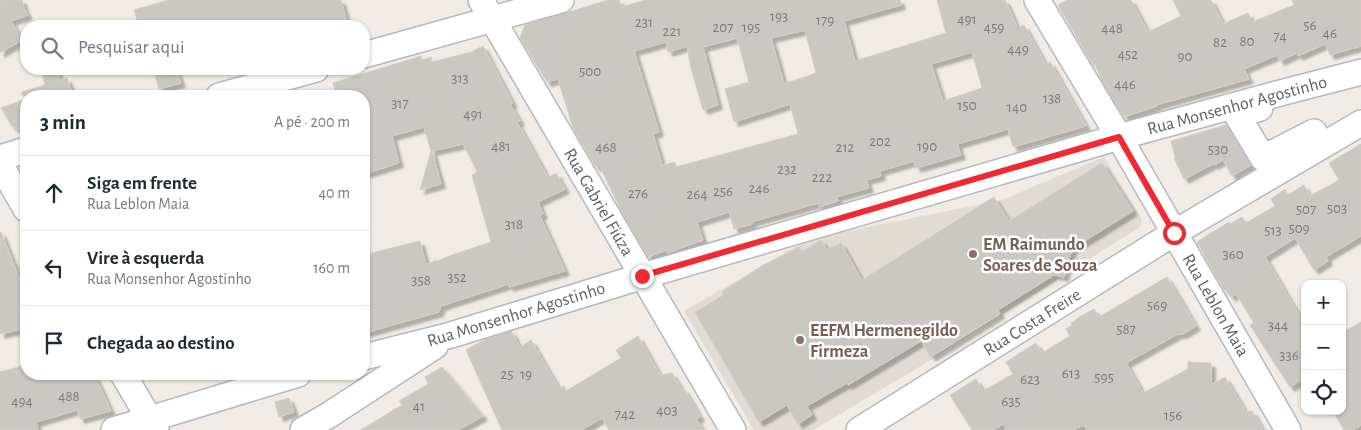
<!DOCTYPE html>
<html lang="pt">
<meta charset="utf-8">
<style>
:root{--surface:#fff;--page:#f2f2f3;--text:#1f2937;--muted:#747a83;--line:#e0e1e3}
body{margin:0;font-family:"Alegreya Sans",sans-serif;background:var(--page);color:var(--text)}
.controls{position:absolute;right:15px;bottom:15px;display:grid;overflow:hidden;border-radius:10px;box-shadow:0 1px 4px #0004}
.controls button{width:45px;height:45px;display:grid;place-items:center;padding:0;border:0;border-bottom:1px solid var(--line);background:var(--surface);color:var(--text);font:25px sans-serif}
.stop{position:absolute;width:15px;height:15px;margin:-11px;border:4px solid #f12931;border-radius:50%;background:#fff}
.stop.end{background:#f12931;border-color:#fff;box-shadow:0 1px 5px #0008}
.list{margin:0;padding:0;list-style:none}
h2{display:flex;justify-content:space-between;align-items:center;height:65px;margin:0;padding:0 20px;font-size:21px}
h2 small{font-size:16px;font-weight:400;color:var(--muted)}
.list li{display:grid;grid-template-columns:32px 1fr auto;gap:15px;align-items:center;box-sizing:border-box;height:75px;padding:0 20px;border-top:1px solid var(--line)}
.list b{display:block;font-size:19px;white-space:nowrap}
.list p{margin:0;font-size:16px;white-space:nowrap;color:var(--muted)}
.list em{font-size:16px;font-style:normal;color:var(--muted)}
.icon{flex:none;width:28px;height:28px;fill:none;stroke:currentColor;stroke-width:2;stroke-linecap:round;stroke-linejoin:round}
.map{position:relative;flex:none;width:1361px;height:430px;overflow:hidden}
.search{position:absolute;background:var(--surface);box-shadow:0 1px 4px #0004;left:20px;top:20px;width:350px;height:55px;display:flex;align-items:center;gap:12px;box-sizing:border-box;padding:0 18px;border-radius:20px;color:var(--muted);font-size:19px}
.panel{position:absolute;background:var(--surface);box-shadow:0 1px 4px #0004;left:20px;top:90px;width:350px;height:290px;border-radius:20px}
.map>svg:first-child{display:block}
.education{fill:#e0dbd3}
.building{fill:#cbc7c2;stroke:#d5cdc3;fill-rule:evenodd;filter:url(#shadow)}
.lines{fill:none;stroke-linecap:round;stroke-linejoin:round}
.minor-casing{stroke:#b5b8bc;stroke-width:28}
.minor{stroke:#fff;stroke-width:25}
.route{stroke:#f12931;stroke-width:6}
.education-dot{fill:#8d6e63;stroke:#fff;stroke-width:2}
.labels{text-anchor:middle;stroke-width:5;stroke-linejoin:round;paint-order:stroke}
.number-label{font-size:15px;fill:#787b7d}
.street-label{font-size:18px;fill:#5c6266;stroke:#fff}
.education-label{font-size:18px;font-weight:bold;fill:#785e54;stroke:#fff;text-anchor:start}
</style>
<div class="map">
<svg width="1361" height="430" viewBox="0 0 1361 430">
<defs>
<filter id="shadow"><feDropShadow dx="4.5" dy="4.5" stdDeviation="1" flood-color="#0004"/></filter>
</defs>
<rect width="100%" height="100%" fill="#f0ece5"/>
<polygon class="education" points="1104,157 1142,219 1140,227 916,369 813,430 754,430 684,311 800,244 834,234 1002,200"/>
<g class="building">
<polygon points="0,0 22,0 24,8 28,15 11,21 22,40 0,53"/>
<polygon points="169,0 341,0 348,26 139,26 134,10"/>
<path d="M609,0H619L621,7L646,0H900L901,5L844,21L855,61L946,33L937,0H1005L1018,29L1024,25L1046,65L1050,62L1086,126L1013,147L1008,129L957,144L961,155L916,168L914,161L880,171L881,176L866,180L869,188L839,196L837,197L838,201L819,207L818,203L751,222L752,224L734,229L729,212L697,222L703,240L667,253L666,250L648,257L621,211L600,166L596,167L573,128L558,79L547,82L520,38L525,25ZM805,30L816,73L784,84L771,38ZM737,38L749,82L725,89L734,122L790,104L798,134L676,167L675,162L662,165L653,134L659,132L634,51L666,42L668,52L687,46L691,68L703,110L718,105L703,47ZM972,52L982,88L943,101L931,64Z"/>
<polygon points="1067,0 1131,0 1148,32 1181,16 1173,0 1211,0 1223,24 1248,13 1252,22 1294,5 1292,0 1361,0 1361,46 1330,55 1325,44 1298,56 1297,53 1280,61 1277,55 1244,69 1249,79 1156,105 1157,106 1124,117 1102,81 1095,64 1093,65 1058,5"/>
<polygon points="483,46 512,102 511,106 520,121 517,122 548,178 556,173 565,189 538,202 543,214 540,216 565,271 509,287 509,284 441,306 439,312 364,333 364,255 420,241 426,265 436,260 437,261 452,255 491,242 472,175 476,173 476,169 463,144 432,151 441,184 420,190 431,151 424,127 392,136 399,163 364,174 364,96 337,96 333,83 421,56 422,60 431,57 432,62 471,52"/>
<polygon points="41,69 57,69 60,81 67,78 73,96 22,96 22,92 45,85"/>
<polygon points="153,69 176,69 181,83 159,89"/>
<polygon points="26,99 26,134 12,126 1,108"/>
<polygon points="1226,125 1251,165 1232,176 1223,160 1214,165 1213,164 1184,179 1174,158 1175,157 1171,141"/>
<polygon points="1361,144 1361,236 1326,257 1328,261 1314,270 1295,238 1265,257 1305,325 1305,378 1290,387 1250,325 1254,323 1236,294 1231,297 1226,289 1224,290 1197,242 1229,222 1230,224 1242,217 1246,223 1275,206 1271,199 1285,189 1288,195 1304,185 1310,196 1339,180 1329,163"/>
<polygon points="1102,163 1133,211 1072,249 1064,277 1054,275 998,310 1000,314 931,357 921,341 848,385 847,383 807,406 812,415 798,424 787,405 759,422 695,312 724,295 722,292 760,267 799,247 802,252 821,240 827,250 841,243 862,280 994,197 1009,221"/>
<polygon points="0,232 1,232 19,277 26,274 26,328 0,334"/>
<polygon points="1167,277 1196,326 1183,334 1178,334 1126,363 1143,393 1188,369 1188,362 1211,363 1211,385 1225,377 1246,412 1252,411 1263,430 1087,430 1084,425 1072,430 1007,430 1003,424 993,430 972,430 950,395 976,379 983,391 1013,374 1006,362 1036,343 1042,353 1070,336 1066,329 1072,325 1071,323 1081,316 1094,309 1099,317"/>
<polygon points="1361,322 1361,425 1353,430 1344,430 1333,411 1342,411 1342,333"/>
<polygon points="511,331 520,347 531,340 559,389 564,386 566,391 621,358 616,350 638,336 660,375 672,373 682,390 684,389 700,417 696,419 703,430 609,430 602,418 581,430 502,430 466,350 484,340"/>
<polygon points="26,365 26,374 94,374 111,411 80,419 77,410 36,422 38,430 0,430 0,372"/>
<polygon points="442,367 483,416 458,430 361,430 402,405 399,401 428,384 425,377"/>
<polygon points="289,398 294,412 279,417 275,402"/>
</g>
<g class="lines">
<defs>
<g id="minor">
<polyline points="481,0 733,430"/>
<polyline points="1037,0 1119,137 1288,430"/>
<polyline points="364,55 561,0"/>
<polyline points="219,96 316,69"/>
<polyline points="1260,108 1237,115 1263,158 1314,132"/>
<polyline points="0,158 26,150"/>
<polyline points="0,164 26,209"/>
<polyline points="364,357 451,335 643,276 1119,137 1284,92 1361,72"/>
<polyline points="123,374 156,430"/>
<polyline points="114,430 298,374"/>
<polyline points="303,430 329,415 435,346"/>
<polyline points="859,430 1174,233 1361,123"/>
</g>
</defs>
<use href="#minor" class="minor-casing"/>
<use href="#minor" class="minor"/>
</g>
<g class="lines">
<polyline class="route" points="642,276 1119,137 1174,233"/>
</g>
<g class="education-dot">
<circle cx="973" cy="254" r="5"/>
<circle cx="800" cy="340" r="5"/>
</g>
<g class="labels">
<g class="number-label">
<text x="779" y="21">193</text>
<text x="967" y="24">491</text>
<text x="825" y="25">179</text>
<text x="644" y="27">231</text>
<text x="1310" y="30">56</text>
<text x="723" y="32">207</text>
<text x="751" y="32">195</text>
<text x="994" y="32">459</text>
<text x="1112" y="33">448</text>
<text x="672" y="36">221</text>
<text x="1330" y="38">46</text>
<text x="1280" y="41">74</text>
<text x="1247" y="46">80</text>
<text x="1220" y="47">82</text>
<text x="1018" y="54">449</text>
<text x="1128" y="59">452</text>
<text x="1185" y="61">90</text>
<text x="590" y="76">500</text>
<text x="460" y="83">313</text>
<text x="1125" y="89">446</text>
<text x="1052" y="103">138</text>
<text x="400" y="108">317</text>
<text x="967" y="110">150</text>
<text x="1017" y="112">140</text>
<text x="473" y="119">491</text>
<text x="880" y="146">202</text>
<text x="501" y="151">481</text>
<text x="927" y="151">190</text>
<text x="606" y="152">468</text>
<text x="845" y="152">212</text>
<text x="1218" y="154">530</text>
<text x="787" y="174">232</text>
<text x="822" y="182">222</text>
<text x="759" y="193">246</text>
<text x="723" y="196">256</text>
<text x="638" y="198">276</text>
<text x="697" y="199">264</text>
<text x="1337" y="213">503</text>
<text x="1306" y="214">507</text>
<text x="514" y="229">318</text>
<text x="1299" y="233">509</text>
<text x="1273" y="235">513</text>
<text x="1233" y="259">360</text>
<text x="457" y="282">352</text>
<text x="421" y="285">358</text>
<text x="1157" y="310">569</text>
<text x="1278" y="330">344</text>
<text x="1126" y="334">587</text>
<text x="1289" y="360">336</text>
<text x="1071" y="378">613</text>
<text x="507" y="379">25</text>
<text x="526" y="379">19</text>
<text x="1104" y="382">595</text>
<text x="1030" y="384">623</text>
<text x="69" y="401">488</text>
<text x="22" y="406">494</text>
<text x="1011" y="406">635</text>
<text x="419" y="411">41</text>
<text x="667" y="415">403</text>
<text x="625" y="419">742</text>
<text x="1173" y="420">156</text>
</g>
<g class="street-label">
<text transform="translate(1237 105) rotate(-15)" y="6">Rua Monsenhor Agostinho</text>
<text transform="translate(599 202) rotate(60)" y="6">Rua Gabriel Fiúza</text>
<text transform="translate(1216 305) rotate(60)" y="6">Rua Leblon Maia</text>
<text transform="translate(516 314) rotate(-17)" y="6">Rua Monsenhor Agostinho</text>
<text transform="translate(1032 322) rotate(-32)" y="6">Rua Costa Freire</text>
</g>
<g class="education-label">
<text x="983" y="250">EM Raimundo<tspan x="983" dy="21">Soares de Souza</tspan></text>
<text x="810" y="336">EEFM Hermenegildo<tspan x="810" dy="21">Firmeza</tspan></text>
</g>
</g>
</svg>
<div class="controls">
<button>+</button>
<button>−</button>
<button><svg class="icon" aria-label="locate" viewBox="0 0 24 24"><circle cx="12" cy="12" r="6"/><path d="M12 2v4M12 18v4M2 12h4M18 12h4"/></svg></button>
</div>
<div class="stop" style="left:1174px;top:233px"></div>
<div class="stop end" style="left:642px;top:276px"></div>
<div class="search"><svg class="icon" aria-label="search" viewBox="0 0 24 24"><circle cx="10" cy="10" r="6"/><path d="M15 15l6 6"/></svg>Pesquisar aqui</div>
<section class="panel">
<h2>3 min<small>A pé · 200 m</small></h2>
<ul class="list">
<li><svg class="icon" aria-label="ahead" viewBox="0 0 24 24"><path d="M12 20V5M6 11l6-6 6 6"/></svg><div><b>Siga em frente</b><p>Rua Leblon Maia</p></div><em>40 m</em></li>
<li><svg class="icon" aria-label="left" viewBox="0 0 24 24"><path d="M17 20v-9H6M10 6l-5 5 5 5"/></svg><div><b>Vire à esquerda</b><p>Rua Monsenhor Agostinho</p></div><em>160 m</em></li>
<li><svg class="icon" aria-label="arrive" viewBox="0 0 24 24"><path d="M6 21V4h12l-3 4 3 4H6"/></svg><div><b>Chegada ao destino</b></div></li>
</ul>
</section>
</div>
